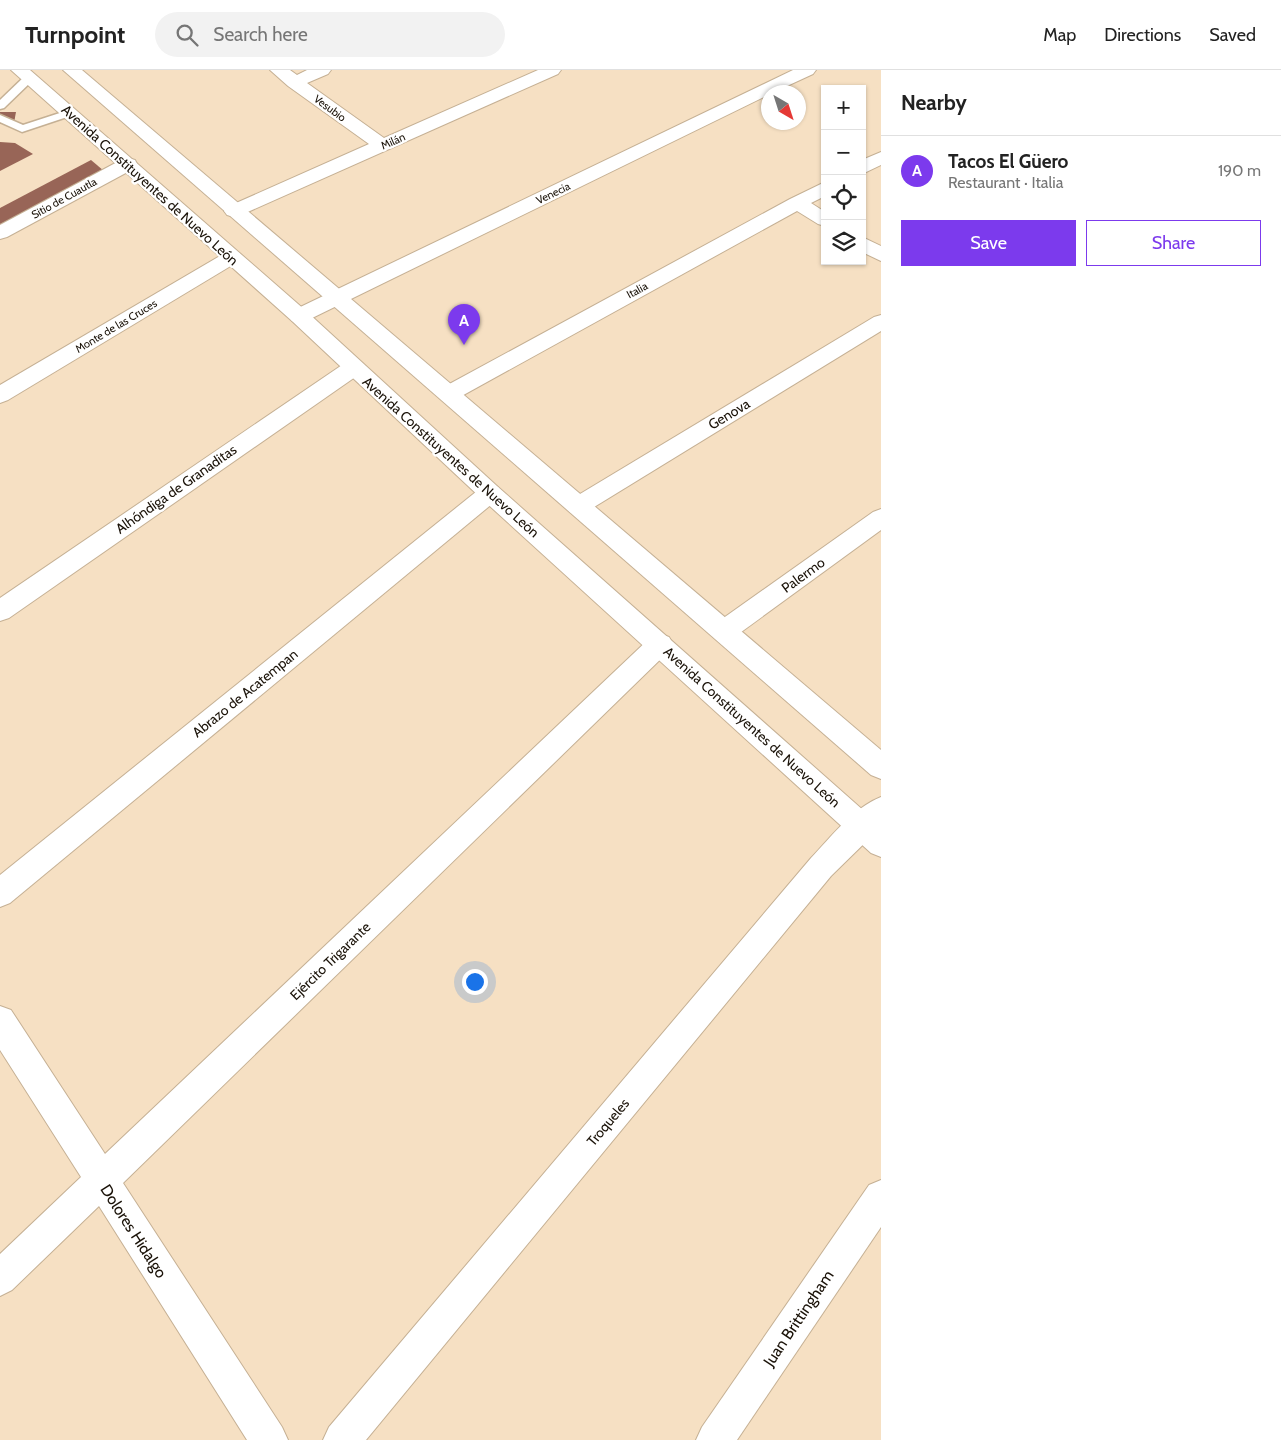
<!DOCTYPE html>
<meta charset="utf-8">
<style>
:root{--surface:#fff;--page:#f2f2f2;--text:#222;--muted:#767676;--line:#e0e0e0;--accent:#7c3aed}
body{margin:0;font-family:Cabin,sans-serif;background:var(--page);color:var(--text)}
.controls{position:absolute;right:15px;top:15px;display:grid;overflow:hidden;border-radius:0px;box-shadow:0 1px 4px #0004}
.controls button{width:45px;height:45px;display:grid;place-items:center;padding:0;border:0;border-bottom:1px solid var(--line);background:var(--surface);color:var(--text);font:25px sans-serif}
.compass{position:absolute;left:761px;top:15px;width:45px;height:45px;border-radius:50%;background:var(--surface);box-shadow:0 1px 4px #0004;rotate:141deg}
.you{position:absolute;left:474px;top:911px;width:18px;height:18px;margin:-12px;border:4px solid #fff;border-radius:50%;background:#1a73e8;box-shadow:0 0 0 8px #1a73e833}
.badge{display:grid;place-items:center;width:32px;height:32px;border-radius:50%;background:var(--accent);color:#fff;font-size:16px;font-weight:700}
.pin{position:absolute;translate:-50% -41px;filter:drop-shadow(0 1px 2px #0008)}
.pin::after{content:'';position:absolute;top:26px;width:18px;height:15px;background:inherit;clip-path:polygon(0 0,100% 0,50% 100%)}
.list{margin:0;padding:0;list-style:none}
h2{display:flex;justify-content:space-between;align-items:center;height:65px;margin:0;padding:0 20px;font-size:21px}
h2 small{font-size:16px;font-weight:400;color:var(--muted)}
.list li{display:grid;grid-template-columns:32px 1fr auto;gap:15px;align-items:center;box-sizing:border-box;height:70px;padding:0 20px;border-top:1px solid var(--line)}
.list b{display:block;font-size:19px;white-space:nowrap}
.list p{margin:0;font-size:16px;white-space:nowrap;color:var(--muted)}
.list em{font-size:16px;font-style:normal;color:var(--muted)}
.actions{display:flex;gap:10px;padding:15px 20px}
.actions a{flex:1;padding:11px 0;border:1px solid var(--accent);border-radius:0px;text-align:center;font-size:18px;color:var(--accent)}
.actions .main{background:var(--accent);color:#fff}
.icon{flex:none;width:28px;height:28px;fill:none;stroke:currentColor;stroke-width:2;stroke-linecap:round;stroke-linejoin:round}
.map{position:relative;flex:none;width:881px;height:1370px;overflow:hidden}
header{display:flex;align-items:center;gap:30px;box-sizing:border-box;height:70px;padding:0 25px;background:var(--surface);border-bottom:1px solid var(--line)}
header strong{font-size:24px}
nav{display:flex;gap:28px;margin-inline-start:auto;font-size:18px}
.search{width:350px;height:45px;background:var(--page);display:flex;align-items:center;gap:12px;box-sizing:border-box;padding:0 18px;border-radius:28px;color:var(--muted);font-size:19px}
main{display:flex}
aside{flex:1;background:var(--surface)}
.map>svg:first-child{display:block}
.building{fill:#986557}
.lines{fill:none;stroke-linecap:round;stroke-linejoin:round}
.lane-casing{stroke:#c5b094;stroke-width:3}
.street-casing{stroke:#c5b094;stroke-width:2}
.secondary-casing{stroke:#c5b094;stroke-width:2}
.lane{fill:#fff;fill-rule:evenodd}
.street{fill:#fff;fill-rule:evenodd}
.secondary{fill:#fff;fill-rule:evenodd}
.labels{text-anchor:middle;stroke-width:4.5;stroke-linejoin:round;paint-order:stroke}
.far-street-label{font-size:11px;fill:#1a1208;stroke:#fff}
.street-label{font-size:14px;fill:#1a1208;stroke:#fff}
.near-street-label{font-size:16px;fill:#1a1208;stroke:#fff}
</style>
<header>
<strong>Turnpoint</strong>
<div class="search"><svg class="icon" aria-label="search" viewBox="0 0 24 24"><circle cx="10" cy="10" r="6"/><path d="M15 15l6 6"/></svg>Search here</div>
<nav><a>Map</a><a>Directions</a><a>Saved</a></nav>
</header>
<main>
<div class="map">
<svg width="881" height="1370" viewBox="0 0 881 1370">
<rect width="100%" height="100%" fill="#f6e0c3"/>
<g class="building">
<polygon points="0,42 16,42 14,53 0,54"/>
<polygon points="0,72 15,73 33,84 0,101"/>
<polygon points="91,90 104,101 0,156 0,138"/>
</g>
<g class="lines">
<defs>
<g id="lane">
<polygon points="29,5 33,6 34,8 33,10 4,38 0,39 0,30 25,6"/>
<polygon points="69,40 73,41 74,43 73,45 22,62 0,52 0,45 23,55"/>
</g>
<g id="street">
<polygon points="270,0 290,0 297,5 307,0 331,0 328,4 307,13 384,68 538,0 561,0 558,4 241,145 234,147 227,145 224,141 227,137 369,74 288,16"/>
<polygon points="793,0 816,0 813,4 774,22 768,22 768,25 306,251 299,253 292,251 289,246 292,241"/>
<polygon points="881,82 881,95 862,104 862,90"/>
<polygon points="128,88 135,90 137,94 135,98 7,167 0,169 0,155 121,90"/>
<polygon points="825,112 825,126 811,133 825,142 825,156 818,154 797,141 458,328 450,331 442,328 439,323 442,318 790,129"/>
<polygon points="862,167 881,176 881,191 862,182"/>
<polygon points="232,181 239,183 242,187 239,191 8,330 0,333 0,315 225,183"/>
<polygon points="881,245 881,261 586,442 578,445 570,442 566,436 570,430 874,247"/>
<polygon points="353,291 361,293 364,298 361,303 9,548 0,551 0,528 345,293"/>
<polygon points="490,414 498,417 502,423 498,429 10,833 0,837 0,805 482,417"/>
<polygon points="881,439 881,460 733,568 724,571 715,568 711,561 715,554 873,442"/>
<polygon points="660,564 669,567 673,574 669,581 123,1113 282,1357 288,1370 247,1370 99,1136 12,1220 0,1226 0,1184 81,1107 0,980 0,936 11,940 105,1084 651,567"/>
<path d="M881,727V757L831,806L366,1370H323L329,1357L811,788C831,767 853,738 881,727Z"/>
<polygon points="881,1110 881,1157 737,1370 696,1370 702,1357 869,1115"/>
</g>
<g id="secondary">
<polygon points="11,0 30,0 306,241 498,417 881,756 881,787 871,783 482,429 292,251"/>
<polygon points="63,0 82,0 881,680 881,709 871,705"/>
</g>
</defs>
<use href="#lane" class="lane-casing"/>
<use href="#street" class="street-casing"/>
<use href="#secondary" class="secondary-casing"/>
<use href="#lane" class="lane"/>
<use href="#street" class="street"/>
<use href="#secondary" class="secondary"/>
</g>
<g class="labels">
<g class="far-street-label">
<text transform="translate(330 38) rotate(36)" y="4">Vesubio</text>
<text transform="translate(393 71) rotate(-24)" y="4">Milán</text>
<text transform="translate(553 123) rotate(-26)" y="4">Venecia</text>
<text transform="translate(64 128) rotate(-29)" y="4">Sitio de Cuautla</text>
<text transform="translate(637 220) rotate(-29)" y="4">Italia</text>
<text transform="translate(116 256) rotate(-31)" y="4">Monte de las Cruces</text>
</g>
<g class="street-label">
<text transform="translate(150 115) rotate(42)" y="5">Avenida Constituyentes de Nuevo León</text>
<text transform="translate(729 344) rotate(-31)" y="5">Genova</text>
<text transform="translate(451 387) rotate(42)" y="5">Avenida Constituyentes de Nuevo León</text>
<text transform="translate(176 419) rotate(-35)" y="5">Alhóndiga de Granaditas</text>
<text transform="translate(803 505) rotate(-36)" y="5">Palermo</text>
<text transform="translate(245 623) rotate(-39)" y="5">Abrazo de Acatempan</text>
<text transform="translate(752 657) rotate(42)" y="5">Avenida Constituyentes de Nuevo León</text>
<text transform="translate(330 891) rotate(-44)" y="5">Ejército Trigarante</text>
<text transform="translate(608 1052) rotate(-50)" y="5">Troqueles</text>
</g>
<g class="near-street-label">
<text transform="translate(134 1161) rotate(57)" y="6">Dolores Hidalgo</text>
<text transform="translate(798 1248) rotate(-56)" y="6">Juan Brittingham</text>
</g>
</g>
</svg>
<div class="controls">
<button>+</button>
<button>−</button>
<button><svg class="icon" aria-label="locate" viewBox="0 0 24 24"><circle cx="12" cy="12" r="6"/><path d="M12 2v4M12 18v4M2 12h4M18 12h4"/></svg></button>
<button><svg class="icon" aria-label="layers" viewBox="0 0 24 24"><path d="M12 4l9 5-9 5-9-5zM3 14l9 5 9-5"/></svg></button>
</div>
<svg class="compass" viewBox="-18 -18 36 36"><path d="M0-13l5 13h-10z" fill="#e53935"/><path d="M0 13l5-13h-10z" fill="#767676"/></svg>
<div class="you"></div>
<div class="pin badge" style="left:464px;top:275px">A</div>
</div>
<aside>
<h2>Nearby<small></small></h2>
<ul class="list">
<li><span class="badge">A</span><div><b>Tacos El Güero</b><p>Restaurant · Italia</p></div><em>190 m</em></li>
</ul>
<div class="actions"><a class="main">Save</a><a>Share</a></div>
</aside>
</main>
